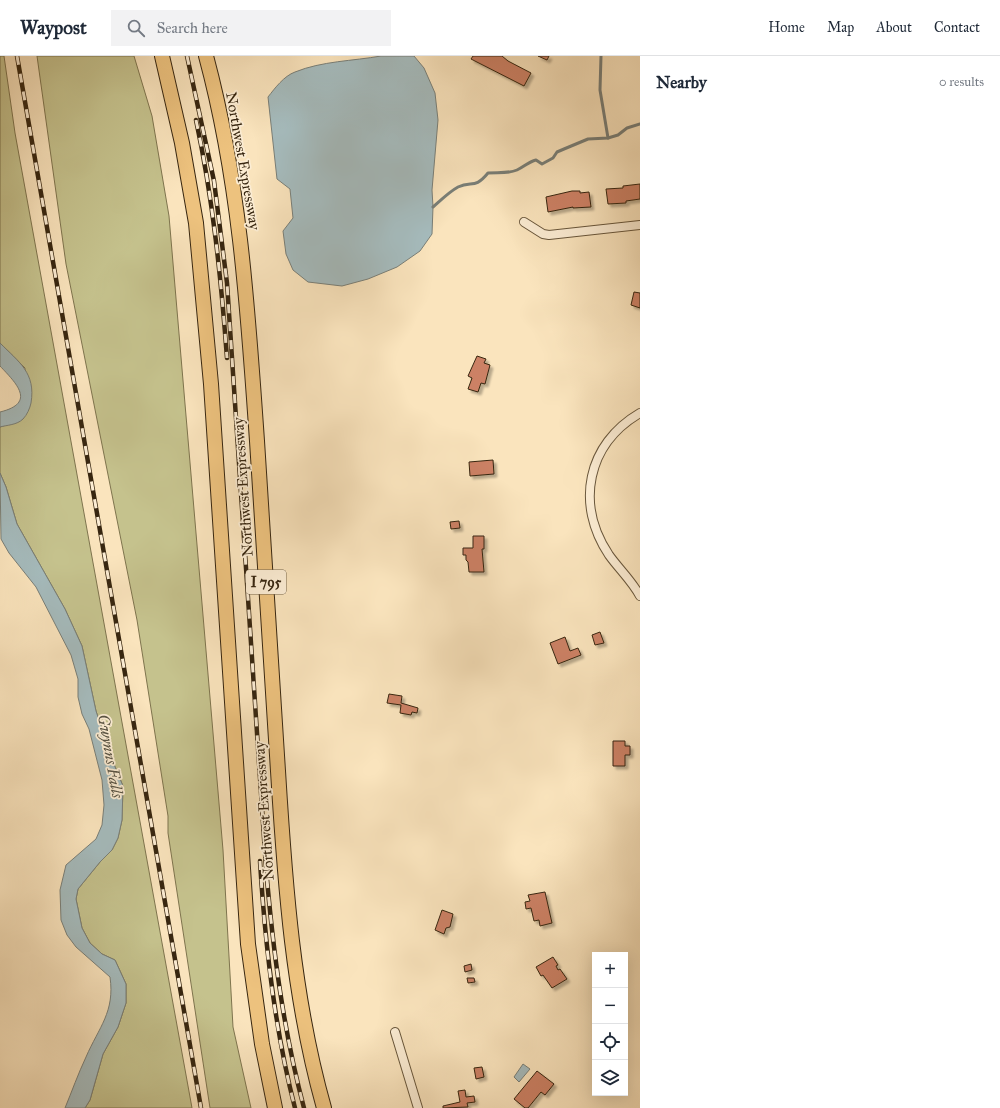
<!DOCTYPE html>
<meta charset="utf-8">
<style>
:root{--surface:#fff;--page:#f2f2f3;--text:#1f2937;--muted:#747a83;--line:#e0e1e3}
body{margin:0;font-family:"IM FELL Great Primer",serif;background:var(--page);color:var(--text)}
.controls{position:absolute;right:12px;bottom:12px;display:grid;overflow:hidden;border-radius:0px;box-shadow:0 4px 16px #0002}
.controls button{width:36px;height:36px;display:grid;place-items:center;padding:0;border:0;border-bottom:1px solid var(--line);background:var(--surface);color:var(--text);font:20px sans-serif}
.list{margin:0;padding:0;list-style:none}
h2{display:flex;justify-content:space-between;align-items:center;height:52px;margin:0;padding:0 16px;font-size:17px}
h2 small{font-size:13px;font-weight:400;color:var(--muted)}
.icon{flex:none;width:22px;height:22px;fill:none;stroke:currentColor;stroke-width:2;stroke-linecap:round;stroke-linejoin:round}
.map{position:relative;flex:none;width:640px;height:1052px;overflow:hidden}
header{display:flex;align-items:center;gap:24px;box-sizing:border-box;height:56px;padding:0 20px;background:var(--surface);border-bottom:1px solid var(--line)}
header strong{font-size:19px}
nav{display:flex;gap:22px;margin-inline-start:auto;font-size:14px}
.search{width:280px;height:36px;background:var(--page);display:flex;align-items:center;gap:10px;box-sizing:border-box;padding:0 14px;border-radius:0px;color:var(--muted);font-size:15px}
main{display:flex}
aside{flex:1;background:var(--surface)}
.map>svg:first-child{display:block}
.green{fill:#c5c28d;stroke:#7e744e}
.water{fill:#a5bbbd;stroke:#797f78}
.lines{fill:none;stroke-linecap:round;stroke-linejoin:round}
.stream{stroke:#797f78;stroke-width:3}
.building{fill:#cc8165;stroke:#372610;filter:url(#shadow)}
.minor-casing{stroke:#68563b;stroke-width:10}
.motorway-casing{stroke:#372610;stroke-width:16}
.minor{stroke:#fcedd4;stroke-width:8}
.motorway{stroke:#edc27e;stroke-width:14}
.rail-casing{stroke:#372610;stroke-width:4.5}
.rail{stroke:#fcedd4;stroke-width:3;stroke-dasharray:9;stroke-linecap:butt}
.labels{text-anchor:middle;stroke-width:3.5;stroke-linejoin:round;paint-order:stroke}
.shield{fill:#fcedd4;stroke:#72624b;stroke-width:1}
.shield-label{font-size:14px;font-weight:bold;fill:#372610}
.street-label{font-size:15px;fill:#372610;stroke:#fcedd4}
.water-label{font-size:16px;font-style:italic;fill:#585344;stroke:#fcedd4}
</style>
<header>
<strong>Waypost</strong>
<div class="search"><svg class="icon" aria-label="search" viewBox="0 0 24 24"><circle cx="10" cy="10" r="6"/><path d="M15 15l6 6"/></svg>Search here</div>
<nav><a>Home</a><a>Map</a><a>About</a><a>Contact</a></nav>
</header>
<main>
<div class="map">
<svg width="640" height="1052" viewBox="0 0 640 1052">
<defs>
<filter id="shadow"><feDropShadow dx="3" dy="3" stdDeviation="1" flood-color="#0004"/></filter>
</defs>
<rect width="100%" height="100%" fill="#fae4bd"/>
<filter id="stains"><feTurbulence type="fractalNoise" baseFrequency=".005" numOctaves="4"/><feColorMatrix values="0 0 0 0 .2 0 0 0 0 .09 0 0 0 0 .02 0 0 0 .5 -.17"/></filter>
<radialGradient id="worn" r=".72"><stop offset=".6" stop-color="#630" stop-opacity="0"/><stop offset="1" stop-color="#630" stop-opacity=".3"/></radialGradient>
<g class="green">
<polygon points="0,0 4,0 15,77 192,1052 85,1052 90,1044 103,998 118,971 126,947 126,928 115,904 102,898 90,887 82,872 76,843 78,833 100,806 112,794 118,782 122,764 123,730 113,706 96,655 82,590 65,553 17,468 6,431 0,417 0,371 23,363 25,312 0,287"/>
<polygon points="37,0 134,0 152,60 169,160 223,794 233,971 251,1052 210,1052 168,777 168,760 137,564 66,208"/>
</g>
<g class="water">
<path d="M381,0H414L424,12L435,37L438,64L432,134L433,151L432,178L420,195L397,211L368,223L342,230L308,226L293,214L286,198L283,175L293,162L290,133L277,123L268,41C275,32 284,20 295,16C322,5 353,5 381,0Z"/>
<path d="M0,287C19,306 36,317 31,347C30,352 27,359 23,363C17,369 7,369 0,371V356C37,347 16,327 0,310Z"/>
<path d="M0,417L6,431L17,468L65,553L82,590L96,655L113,706L123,730L122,764L118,782L112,794L100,806L78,833L76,843L82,872L90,887L102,898L115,904L126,928V947L118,971L103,998L90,1044L85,1052H65C72,1035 78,1018 86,1001C99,971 115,956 110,921L76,891L67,879L61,864L60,834L66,809L96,783L102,769L104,749L102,724L89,673L82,658L78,641V623L71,599L36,531L9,497L1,483Z"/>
<polygon points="523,1008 530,1013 519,1026 514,1021"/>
</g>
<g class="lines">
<g class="stream">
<polyline points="601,0 600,34 608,82"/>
<path d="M433,151C441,144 449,136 458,131C472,124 474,134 488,117C497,116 508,118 517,114C524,111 528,106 536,104L542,108L553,102L557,96L564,93L588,83L608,82L618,79L627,72L640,68"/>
</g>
</g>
<g class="building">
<polygon points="473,0 502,0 508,5 531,17 524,30 471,3"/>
<polygon points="538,0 549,0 547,4"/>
<polygon points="640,128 640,143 626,145 626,147 608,148 606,133 623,132 623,130"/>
<polygon points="572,135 580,135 580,137 589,136 591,151 573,152 573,151 548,156 546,141"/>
<polygon points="634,236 640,237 640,252 631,249"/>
<polygon points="477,300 486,303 484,307 490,309 485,328 481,327 478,336 468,333 472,322 468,320"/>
<polygon points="493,404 494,418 470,420 469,406"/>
<polygon points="459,465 460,472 451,473 450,466"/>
<polygon points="473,480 484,480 484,493 482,493 484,516 469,516 468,506 466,504 466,499 463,499 463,492 473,492"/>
<polygon points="600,576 604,587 595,589 592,579"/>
<polygon points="565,581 570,595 578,592 581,599 558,608 550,587"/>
<polygon points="389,638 402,640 401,647 418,652 417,657 412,656 411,659 400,657 401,649 387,647"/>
<polygon points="613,685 625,685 625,690 630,690 630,699 625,699 625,710 613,710"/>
<polygon points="545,836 552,867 540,870 539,864 534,865 531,852 526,853 525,846 530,845 528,839"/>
<polygon points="442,854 453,858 450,871 446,872 444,878 435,874"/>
<polygon points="553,901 558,909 556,910 558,914 560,913 567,923 552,932 543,919 541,920 536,911"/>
<polygon points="471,908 472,914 465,916 464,910"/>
<polygon points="467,922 474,922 475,926 468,927"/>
<polygon points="482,1011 484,1021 476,1023 474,1012"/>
<polygon points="537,1015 554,1028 545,1039 541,1036 528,1052 525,1052 514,1043"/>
<polygon points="465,1034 466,1041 474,1040 475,1046 467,1047 468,1051 443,1052 443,1050 460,1046 458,1035"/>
</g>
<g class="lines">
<defs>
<g id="minor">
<polyline points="524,166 543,178 549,179 640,169"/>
<path d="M640,357C587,388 575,448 609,499C619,513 632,525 640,540"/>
<polyline points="395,976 418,1052"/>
</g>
<g id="motorway">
<polyline points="162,0 182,87 196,167 211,328 248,888 262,988 275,1052"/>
<path d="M206,0C240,126 248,256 257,385C264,495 271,605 278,715C285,829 293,942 324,1052"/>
</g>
</defs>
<use href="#minor" class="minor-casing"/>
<use href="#motorway" class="motorway-casing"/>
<use href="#minor" class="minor"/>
<use href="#motorway" class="motorway"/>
<defs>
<g id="rail">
<polyline points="17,0 201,1052"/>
<path d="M187,0L214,125L227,227L266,812C273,894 283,973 304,1052"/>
<path d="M196,64C213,143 221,222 227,302"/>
<path d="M260,805C265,888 274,971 295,1052"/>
</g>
</defs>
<use href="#rail" class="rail-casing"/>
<use href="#rail" class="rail"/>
</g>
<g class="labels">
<rect class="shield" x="246" y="514" width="40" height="24" rx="3"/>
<g class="shield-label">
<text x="266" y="531">I 795</text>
</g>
<g class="street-label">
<text transform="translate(243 105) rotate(80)" y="5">Northwest Expressway</text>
<text transform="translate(243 431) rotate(-94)" y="5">Northwest Expressway</text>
<text transform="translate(264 755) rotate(-94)" y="5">Northwest Expressway</text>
</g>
<g class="water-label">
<text transform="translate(111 700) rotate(80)" y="6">Gwynns Falls</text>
</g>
</g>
<rect width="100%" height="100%" filter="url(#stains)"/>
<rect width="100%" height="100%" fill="url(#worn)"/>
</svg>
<div class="controls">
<button>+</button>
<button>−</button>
<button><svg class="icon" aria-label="locate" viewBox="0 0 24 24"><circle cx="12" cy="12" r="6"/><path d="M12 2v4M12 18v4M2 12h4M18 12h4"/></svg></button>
<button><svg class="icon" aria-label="layers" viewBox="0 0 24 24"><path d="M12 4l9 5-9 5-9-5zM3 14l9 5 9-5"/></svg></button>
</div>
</div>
<aside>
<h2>Nearby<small>0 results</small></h2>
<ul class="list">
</ul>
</aside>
</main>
